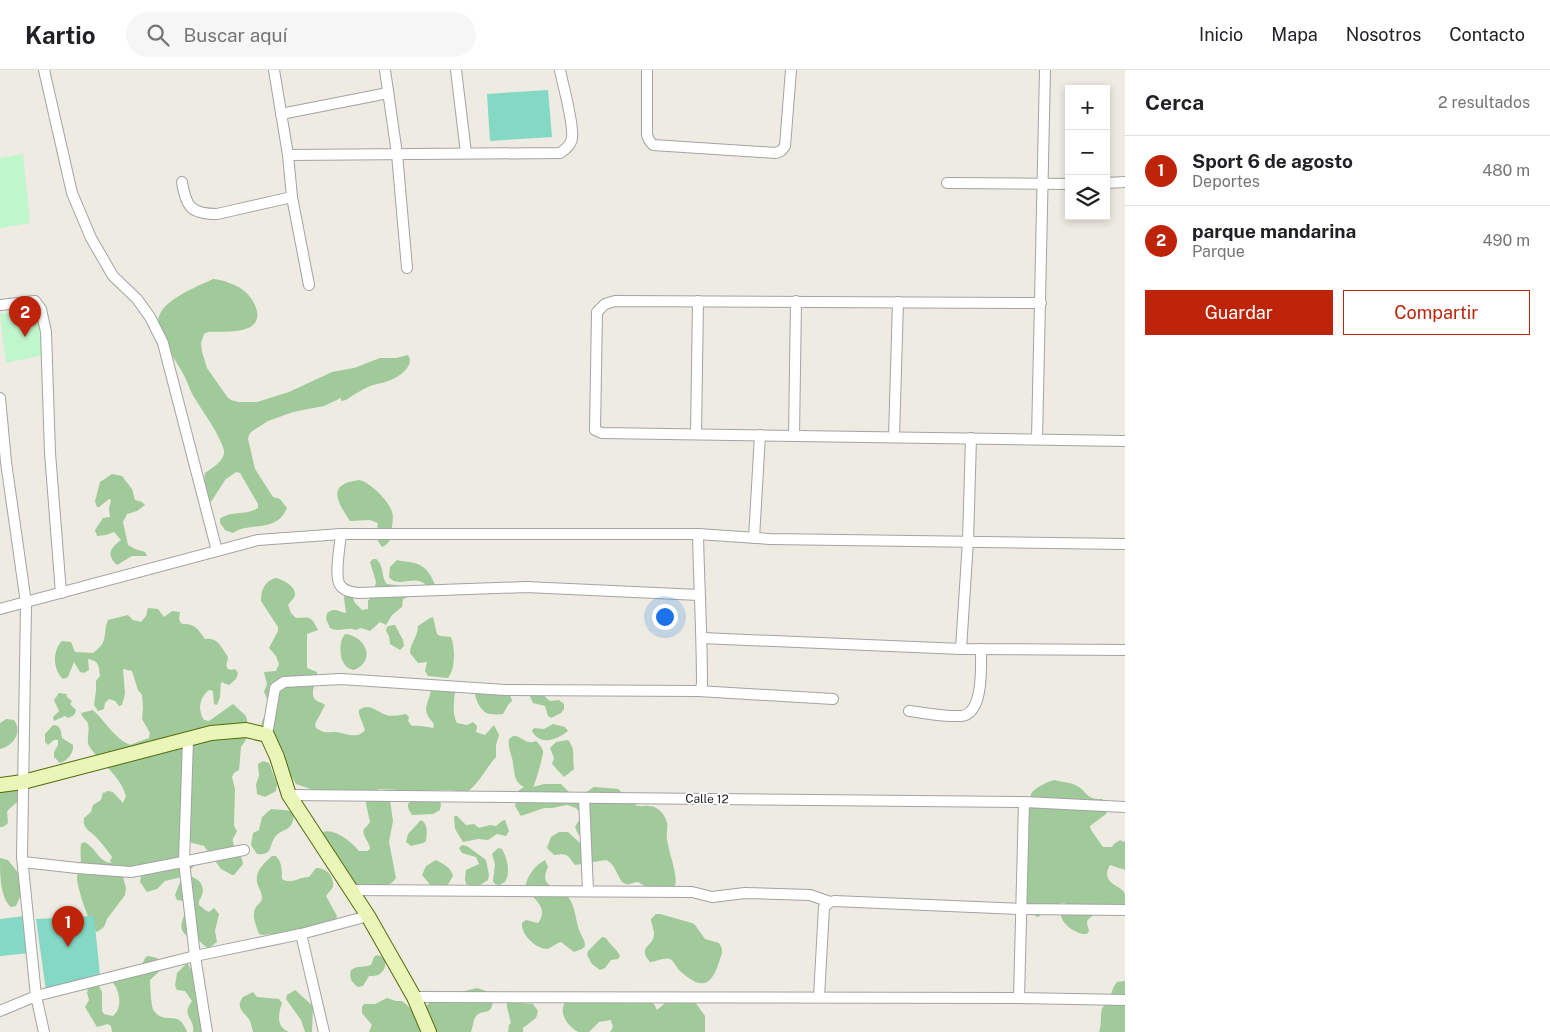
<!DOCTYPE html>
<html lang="es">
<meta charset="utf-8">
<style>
:root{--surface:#fff;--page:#f6f6f6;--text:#202124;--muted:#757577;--line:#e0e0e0;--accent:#be240a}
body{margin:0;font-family:"Public Sans",sans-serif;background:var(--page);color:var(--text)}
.controls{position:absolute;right:15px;top:15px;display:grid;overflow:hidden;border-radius:0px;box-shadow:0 2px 8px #0003}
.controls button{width:45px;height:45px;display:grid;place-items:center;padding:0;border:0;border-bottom:1px solid var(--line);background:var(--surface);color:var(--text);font:25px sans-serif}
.you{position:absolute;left:664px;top:546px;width:18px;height:18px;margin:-12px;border:4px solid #fff;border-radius:50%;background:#1a73e8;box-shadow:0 0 0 8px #1a73e833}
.badge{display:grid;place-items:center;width:32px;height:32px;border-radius:50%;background:var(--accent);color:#fff;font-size:16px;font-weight:700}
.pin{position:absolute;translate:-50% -41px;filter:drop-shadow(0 1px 2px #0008)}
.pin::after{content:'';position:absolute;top:26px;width:18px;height:15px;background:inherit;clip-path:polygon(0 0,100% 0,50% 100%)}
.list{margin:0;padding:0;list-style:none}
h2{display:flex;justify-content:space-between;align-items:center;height:65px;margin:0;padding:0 20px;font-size:21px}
h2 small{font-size:16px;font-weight:400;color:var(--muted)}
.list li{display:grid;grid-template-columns:32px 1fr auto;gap:15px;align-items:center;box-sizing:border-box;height:70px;padding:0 20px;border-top:1px solid var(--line)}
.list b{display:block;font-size:19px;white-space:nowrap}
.list p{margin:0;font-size:16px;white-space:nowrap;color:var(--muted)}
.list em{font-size:16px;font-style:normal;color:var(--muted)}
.actions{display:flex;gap:10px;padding:15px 20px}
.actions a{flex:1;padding:11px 0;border:1px solid var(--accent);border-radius:0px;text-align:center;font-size:18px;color:var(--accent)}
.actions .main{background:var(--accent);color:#fff}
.icon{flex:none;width:28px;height:28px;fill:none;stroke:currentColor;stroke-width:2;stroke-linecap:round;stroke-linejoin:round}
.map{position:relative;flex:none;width:1125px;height:962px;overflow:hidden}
header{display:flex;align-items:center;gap:30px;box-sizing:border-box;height:70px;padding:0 25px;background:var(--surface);border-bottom:1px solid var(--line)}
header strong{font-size:24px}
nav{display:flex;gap:28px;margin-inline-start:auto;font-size:18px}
.search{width:350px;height:45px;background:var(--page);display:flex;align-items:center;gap:12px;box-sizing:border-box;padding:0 18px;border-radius:28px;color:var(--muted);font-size:19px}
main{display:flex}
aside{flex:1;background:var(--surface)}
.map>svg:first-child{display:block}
.forest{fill:#a0ca99}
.park{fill:#c0f6cc}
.pitch{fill:#83d9c4}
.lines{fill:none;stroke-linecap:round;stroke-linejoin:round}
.street-casing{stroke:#a3a3a3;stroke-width:12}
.secondary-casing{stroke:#536c0a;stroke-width:16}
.street{stroke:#fff;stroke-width:10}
.secondary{stroke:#eaf6b7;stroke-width:14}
.labels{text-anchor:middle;stroke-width:4;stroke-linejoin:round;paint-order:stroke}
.street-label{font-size:12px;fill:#1c1c1c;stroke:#fff}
</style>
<header>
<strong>Kartio</strong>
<div class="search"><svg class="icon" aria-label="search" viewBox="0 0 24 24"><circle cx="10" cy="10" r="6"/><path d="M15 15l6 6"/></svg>Buscar aquí</div>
<nav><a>Inicio</a><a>Mapa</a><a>Nosotros</a><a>Contacto</a></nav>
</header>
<main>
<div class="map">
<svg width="1125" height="962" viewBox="0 0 1125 962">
<rect width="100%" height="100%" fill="#edebe2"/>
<g class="forest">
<path d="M213,209C223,210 235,214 243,220C252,226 263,245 254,254C245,264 220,261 208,262L204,264L201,273L202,282L207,298L228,328L231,330L239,332H257L289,322L332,302L354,298L380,288H396L408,285C415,295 401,305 393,309C386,313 378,313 370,316C361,320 353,325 346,330L341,331V328L324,336L293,342L268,351L251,362L249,365L248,369L255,399L273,427L280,429L287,438C276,464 250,451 233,463L225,460L220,453V449C231,440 246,446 258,438V434L240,403L236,402L225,410L211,432C204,423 203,414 205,403C212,398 225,391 224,381C224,378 221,373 220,370C213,355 203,342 194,327C189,319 187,309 181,300C174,287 152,260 160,244C166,229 198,216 213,209Z"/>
<path d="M112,404L122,406L132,419L135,430L142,432L145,435L137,441L127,444L123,452L128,475L135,479L145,482L147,486H132L117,495C106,485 110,478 121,470L114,462L106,465L97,466L95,460L103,448L110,447L109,438L111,430L109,429L99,437H97L95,431L100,412Z"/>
<path d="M359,410C370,412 389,431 392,442C394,447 392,453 392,458C392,467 391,473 382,477L376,468L378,453L370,450L350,451C336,430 327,414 359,410Z"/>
<path d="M373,489H376C385,496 380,505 387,514L409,517L410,526L403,529L402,537L392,545L386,555L380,552L370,561L361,558L356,560C346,556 340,563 330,558L326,549L327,543C335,537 338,542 346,543L344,528L345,524L352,526L355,533L362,540L368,539V531L373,524L376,512L370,492Z"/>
<path d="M397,490C403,492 408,491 414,493C426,495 432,507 436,517L429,518C416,501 399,520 389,507L390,497Z"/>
<path d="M275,508C282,509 296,516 295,525C294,530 289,532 288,535L291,543L296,548C310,547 311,546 318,560L307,564V598L317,602C318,610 310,621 314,628C316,632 322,632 325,635L315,654L316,658C326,664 325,662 335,662C346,663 357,670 365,660L359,644V640C369,632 377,642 386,645C392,647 400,645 406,644L409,647L408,651L412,656C419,655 427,657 433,658L434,654C420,638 428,637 431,620L455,621C454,631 452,644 457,653L467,655L473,652L477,656L476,662L485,665L494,655L499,665L496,675V687C485,699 479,715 465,723L453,720L419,721L380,719L368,722L313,720L296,714L261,657C262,644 274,639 264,622L267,614L264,602L276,601L279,594L276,586L269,578L278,561V557L261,531C261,520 264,512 275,508Z"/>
<path d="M148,538L158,539L164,547L172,541L180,542L179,550L182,554C194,553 198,559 205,569C218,567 221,577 228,587C228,592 223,598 231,600L235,599L238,603L236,609L229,615L221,612L220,627L217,635L214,634L213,621L209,620C200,627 197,639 204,650L209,651L233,634L246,646L249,659L247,668L241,677L239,700L234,703L232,707L235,719L234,756L237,761C236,764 234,766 233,769C231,776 243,785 243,794L234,805H232L221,799L204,776L189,772L187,780L194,796L188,802L190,806C202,810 207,819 199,831V835L205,840L209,842L214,838L219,844L215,861L217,872L209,878C204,877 201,871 196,869C194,868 191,868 189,867C171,857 192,843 183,831L177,830L175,825L182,807L165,811L157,819L147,822L140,812L142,799L135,796H120L126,818L125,825L107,849L104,857L97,862C90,858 77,817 77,808C77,803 81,799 81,794C81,787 80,781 81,774L84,772C96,777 99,793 112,793L110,791L112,787C107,780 102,773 96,767C90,761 82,758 84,748L91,742L93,735L101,730L103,722L104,723L107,721L113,722L123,733L126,726C120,705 101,694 89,676C86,669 90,662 88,654C87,650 82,648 81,643L93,640C106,652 114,668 130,675L149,668L150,663L142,649L143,637L142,625L138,620L132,601L123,599L125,624L122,635L119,636L115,631L109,629L105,633L104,639L98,641L94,635L96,621V611L100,606C99,596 99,591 88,589L89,600L84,603L80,602L74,592L68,607L63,609C53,600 52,581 62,571L71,572L75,582L93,583C110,571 102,564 108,550L128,545L133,550L141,552L146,546Z"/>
<path d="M433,547L437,564L440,566L451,567C455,578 456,598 448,608L428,606L425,601L427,592L418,593L410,583C410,573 418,567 418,556L430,548Z"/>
<polygon points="392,555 395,555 403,570 404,576 400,580 390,574 389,566 386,561 387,557"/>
<path d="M345,564C365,566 377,590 354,600C339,599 337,573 345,564Z"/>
<path d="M490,613C499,617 511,621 512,631L508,635L503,644C499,644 495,645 491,644C482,644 475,630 475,622L482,615Z"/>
<path d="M59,623L67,624L66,626L72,631L70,634L76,640C75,645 73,646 68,648L65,646L54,651L53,647L59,641L54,630Z"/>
<polygon points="529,624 542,624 550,631 559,630 564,634 564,639 561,643 551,648 548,646 545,636 533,633"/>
<path d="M6,649L14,650C23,662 13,676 0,679V653Z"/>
<path d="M553,654L565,657L568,661C557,670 540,676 532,661L534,658L544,659Z"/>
<path d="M53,655C61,655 61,662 62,668L73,675C74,683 67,691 60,693L54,687V682L58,675V670H54L48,675L45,672V664Z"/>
<path d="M513,666C522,665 526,676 536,671C539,674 542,677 543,681C544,683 535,715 533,717L544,714H561L572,725L580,726L594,717L618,719L637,736C644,736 653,734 659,740C663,743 666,748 667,753C668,758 666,763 667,769C668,781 680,809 674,818H648L638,812C634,812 630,815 626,814C618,813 617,794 606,790L575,795C567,784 567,783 554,785L547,778L551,767L559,762H568L580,773H584L582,766L578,764L575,757L581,747V743L576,738L567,735L552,738H544L521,746L515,736L518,721L524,717C512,711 515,699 512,688C510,681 508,677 509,669Z"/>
<path d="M568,670C576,679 572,688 574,699L564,707L552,694L554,688L550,678L556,672Z"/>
<polygon points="263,691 269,693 277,714 276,721 265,727 257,724 256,714 259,706 258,694"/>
<path d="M1055,710C1061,712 1069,712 1075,715C1087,720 1085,730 1102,729C1108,733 1107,737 1106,744L1090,756L1091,760L1103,777H1112L1114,774L1120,770L1125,772V800L1110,795C1099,814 1122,815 1125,824C1125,827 1125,833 1125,836C1117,838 1087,843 1087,853C1087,854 1089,860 1089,861L1087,864C1077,865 1063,855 1061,846L1063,843L1071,845L1074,842C1064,822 1050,840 1038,847L1028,843L1023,836L1021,769L1031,724C1034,718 1048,711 1055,710Z"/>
<path d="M0,714L20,719C20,736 15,731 7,742L8,753L3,757H0Z"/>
<path d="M366,726L390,730L393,751L389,772L396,808C388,821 367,816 354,816L321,763C332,756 352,772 359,781H367L370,779C370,772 361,765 364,759C366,757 368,755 370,752L366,734Z"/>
<polygon points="439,730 441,734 440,740 433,744 412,745 408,738 408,734 411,731"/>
<path d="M271,739C278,740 288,739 294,743C293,763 283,757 275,767C269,775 273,786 257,784L251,775L253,763L259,760L262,747Z"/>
<polygon points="455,746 457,746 466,755 474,754 479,758 490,755 496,756 502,751 505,750 509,761 506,766 497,764 488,770 478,769 463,772 455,759 454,747"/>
<path d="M421,750C428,754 427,763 426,771L423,773L411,776L406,772L408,764Z"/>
<path d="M462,775L467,776L486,790L489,805L488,810C481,815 475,818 466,814L465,809L466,800L479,794L476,787L462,783L459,778Z"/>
<path d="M498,778L502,779C507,788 511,802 505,812L499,815L495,814L493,811L495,794L492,784Z"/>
<path d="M272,786H276C282,792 282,801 282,809C291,815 299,807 309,807L316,798C327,798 334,806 333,817L326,826L337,846L336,850L293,864H272L263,865L259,864C256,856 251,845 256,837C258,834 262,832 262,828C262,822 258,817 257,812C255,801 264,793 272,786Z"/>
<path d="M0,788L8,790L22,808L21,824L16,836L11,837C0,828 0,804 0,788Z"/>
<path d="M436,790C443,794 452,798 453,806L447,816L432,817L422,805L426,796Z"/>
<path d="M545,790L548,797C538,817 557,817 566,825C576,834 575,851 580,862C582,868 585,869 585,876L582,879L574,882L561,872L558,873L548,879C536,879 521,865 522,853L526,850L538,853C550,838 533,828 525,819C526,807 535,795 545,790Z"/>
<path d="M656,844H660L692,853L695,855L705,869L719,873C724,880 722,884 719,892C711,918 700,919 680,901C677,898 674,891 670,889C664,887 656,892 650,892C637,877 652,877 654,866C655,861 651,854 651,849Z"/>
<path d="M602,867L606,868C610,875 617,879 620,886L618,889L611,890L605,898L600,900L592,894L587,885L588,881Z"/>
<path d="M377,885C388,887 388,900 378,905C375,906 372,906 369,906L363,916L358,917C351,912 349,908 351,900C358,895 364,898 371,895L374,887Z"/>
<path d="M148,886L157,888L164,897L150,910C150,916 151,937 154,941C165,956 179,938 187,962H112L111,956L108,954L97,957L85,937L89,930L87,923L88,919L96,915L99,916L102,922V941L104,944L113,946C123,938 120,920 112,912L114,904L123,898L142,895L145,888Z"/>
<path d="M186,894H188L192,901L204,962H193C195,951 185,946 188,938C189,935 191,933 192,931L185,921L177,920L175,916L177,903Z"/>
<path d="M1125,911V962H1099C1102,954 1100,947 1102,938C1113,929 1109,922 1117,912Z"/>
<path d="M477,918L486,921L493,931C491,947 484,938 476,946C473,950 473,957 471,962H430L424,939C431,926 463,922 477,918Z"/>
<polygon points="295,920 313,936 312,962 305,962 301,950 286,929 287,925"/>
<path d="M253,922L257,927L279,929L282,933C278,944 276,957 289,962H253C252,958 251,953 249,949C243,941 235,937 243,927Z"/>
<path d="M577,922L647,928L654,934L657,940L671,928L695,932L705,946V962H610L613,957L611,950L599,952L589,962H578C560,951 556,932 577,922Z"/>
<path d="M387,928L396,931H402C412,938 419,950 420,962H369L372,955L362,943V937L364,934H375Z"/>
<polygon points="514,928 521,933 533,934 538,941 536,948 523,958 523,962 508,962 509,955 511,953 507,937 507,930"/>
</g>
<g class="park">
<polygon points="23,84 30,153 0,158 0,88"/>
<polygon points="44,238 49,284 6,293 0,244"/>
</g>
<g class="pitch">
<polygon points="548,20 552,67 490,71 487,24"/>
<polygon points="25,846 30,883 0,886 0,849"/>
<polygon points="94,846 100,905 55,922 46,921 36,849"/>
</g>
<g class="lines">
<defs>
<g id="street">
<polyline points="44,0 72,123 91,168 113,206 137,229 150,247 163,273 217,481"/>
<polyline points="274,0 288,85 292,127 309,215"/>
<polyline points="385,0 397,84 407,198"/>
<polyline points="456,0 466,83"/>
<polyline points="647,0 647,65 649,70 653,75 776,83 781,81 785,76 791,0"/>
<polyline points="281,44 388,23"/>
<path d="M288,85L560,83C566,79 571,75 572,68C574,53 563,16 560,0"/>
<path d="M182,112C186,137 191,144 217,144L292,127"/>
<polyline points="947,113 1069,114"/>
<polyline points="1106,113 1125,112"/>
<polyline points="1041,233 615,231 605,234 597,242 595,360 602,363 1125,371"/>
<polyline points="0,235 35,231 41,239 46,262 50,383 61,523"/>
<polyline points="0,328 6,392 26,533 22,787 36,926 44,962"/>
<polyline points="696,364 698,231"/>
<polyline points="794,366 796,231"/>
<polyline points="894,367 898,232"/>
<polyline points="1037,369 1045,0"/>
<path d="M341,464C340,476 334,506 340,515C344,521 351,522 358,523L526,517L699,525"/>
<path d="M698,464C699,514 702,564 702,614L701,618L698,621"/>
<polyline points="754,468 760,365"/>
<polyline points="0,539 258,470 341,464 698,464 770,469 1125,474"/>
<polyline points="702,568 961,579 1125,580"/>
<polyline points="961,579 968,471 971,368"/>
<path d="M909,641C926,643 944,647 961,646C984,644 981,596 981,579"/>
<polyline points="267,665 275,618 284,612 341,609 505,620 698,621 833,629"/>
<polyline points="188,669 184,792 195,886 207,962"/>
<polyline points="289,725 1024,732 1125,737"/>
<polyline points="584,728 588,821"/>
<polyline points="23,792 77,798 131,802 244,780"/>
<polyline points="351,820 692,822 712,827 745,823 810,825 830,832 834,831 1021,839 1125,840"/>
<polyline points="301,864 324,962"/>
<polyline points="414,927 1019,928 1125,930"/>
<polyline points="819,927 824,837 830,832"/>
<polyline points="1019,928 1024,732"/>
<polyline points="0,941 36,926 195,886 301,864 368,846"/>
</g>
<polyline id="secondary" points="0,715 23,712 211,663 246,660 267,665 277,687 289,725 368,846 414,927 429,962"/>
</defs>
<use href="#street" class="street-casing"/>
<use href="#secondary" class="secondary-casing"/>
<use href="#street" class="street"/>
<use href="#secondary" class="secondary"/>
</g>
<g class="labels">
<g class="street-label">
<text transform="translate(707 729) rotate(1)" y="4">Calle 12</text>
</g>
</g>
</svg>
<div class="controls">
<button>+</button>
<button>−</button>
<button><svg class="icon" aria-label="layers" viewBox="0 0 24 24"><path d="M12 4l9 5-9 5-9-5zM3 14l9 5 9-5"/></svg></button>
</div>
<div class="you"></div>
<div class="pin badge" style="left:68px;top:877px">1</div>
<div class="pin badge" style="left:25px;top:267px">2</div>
</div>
<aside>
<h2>Cerca<small>2 resultados</small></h2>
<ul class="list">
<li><span class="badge">1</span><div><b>Sport 6 de agosto</b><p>Deportes</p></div><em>480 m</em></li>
<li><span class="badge">2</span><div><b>parque mandarina</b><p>Parque</p></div><em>490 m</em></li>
</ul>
<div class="actions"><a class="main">Guardar</a><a>Compartir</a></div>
</aside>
</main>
